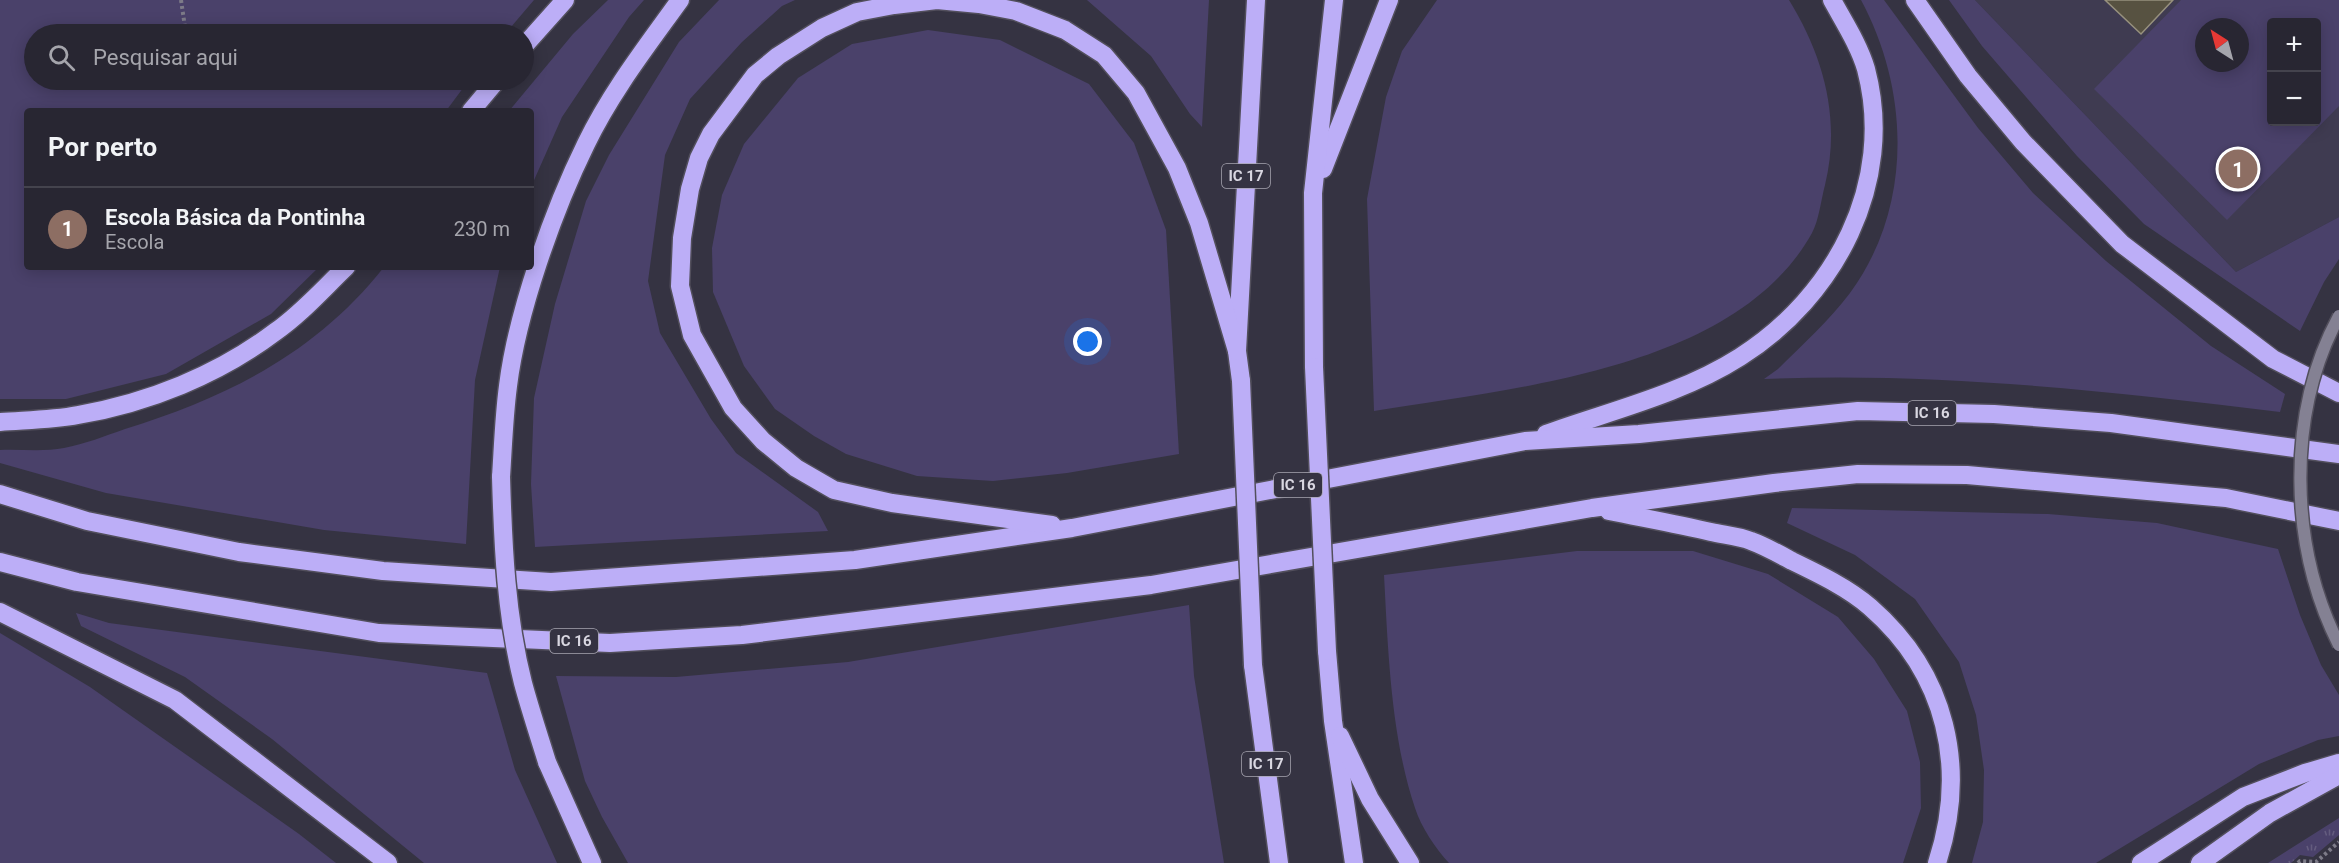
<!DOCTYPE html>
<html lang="pt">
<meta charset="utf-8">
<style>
:root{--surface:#282632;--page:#34323e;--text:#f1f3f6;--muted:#a5a5ac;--line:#44434d;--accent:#d93025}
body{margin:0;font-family:Roboto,sans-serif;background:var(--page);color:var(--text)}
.controls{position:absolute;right:18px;top:18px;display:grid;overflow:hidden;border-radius:6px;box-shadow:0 3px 15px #0003}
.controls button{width:54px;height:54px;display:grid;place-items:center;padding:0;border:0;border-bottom:2px solid var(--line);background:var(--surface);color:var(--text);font:30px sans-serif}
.compass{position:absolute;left:2195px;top:18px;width:54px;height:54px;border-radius:50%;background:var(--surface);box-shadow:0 3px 15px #0003;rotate:324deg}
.you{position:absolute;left:1088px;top:342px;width:21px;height:21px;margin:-15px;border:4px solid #fff;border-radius:50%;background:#1a73e8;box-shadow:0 0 0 9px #1a73e833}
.badge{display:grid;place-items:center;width:39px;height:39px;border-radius:50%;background:var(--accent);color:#fff;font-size:20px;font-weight:700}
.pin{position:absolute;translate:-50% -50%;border:3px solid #fff;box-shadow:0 2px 6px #0006}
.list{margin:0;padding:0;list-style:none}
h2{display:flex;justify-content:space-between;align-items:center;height:78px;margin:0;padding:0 24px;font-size:26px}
h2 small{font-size:20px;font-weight:400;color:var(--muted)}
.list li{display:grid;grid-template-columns:39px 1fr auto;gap:18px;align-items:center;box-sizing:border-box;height:84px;padding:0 24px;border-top:2px solid var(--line)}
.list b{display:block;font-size:22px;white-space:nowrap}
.list p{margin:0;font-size:20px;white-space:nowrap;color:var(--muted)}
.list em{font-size:20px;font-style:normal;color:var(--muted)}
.icon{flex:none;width:33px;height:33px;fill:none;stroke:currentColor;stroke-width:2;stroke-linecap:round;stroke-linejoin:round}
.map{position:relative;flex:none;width:2339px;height:863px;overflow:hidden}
.search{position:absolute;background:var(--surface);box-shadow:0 3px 15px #0003;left:24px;top:24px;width:510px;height:66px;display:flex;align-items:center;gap:15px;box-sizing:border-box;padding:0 21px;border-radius:33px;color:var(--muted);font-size:22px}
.panel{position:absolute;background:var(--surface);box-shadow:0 3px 15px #0003;left:24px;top:108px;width:510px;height:162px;border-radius:6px}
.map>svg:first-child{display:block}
.built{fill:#3f3b51;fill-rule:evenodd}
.grass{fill:#4a416a;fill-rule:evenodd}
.park{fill:url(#park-tufts)}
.building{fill:#575241;stroke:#97917e;stroke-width:1.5}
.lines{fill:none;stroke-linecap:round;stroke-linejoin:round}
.highway-casing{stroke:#524f5c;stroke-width:21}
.path{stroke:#7d7b88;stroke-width:4;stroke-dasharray:3 3;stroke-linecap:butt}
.highway{stroke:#bcaef7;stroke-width:18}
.street-bridge-casing{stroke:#524f5c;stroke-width:15;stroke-linecap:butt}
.highway-bridge-casing{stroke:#524f5c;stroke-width:21;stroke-linecap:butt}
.street-bridge{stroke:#848193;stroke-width:12}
.highway-bridge{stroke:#bcaef7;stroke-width:18}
.labels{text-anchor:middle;stroke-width:6;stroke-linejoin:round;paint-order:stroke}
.shield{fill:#353342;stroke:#a8a6b1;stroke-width:1.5}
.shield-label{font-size:15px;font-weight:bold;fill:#d9d7e1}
</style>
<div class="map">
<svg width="2339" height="863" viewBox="0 0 2339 863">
<defs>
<pattern id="park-tufts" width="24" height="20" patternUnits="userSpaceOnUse" patternTransform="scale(1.5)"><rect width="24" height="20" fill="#4a416a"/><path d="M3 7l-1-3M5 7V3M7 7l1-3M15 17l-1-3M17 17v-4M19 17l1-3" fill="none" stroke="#645c7f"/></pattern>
</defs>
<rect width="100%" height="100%" fill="#353342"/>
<path class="built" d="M1975,0H2339V217L2236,272ZM2272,22H2316V122H2272ZM2204,27H2240V63H2204Z"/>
<g class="grass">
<polygon points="0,0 534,0 505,34 34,34 34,80 469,80 446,111 27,111 27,267 319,267 271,314 166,374 66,399 0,399"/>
<polygon points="608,0 644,0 629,17 562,117 531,187 531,111 509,111 573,34"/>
<polygon points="719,0 795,0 782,6 742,42 690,99 665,155 648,281 660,333 711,419 736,453 818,512 828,531 535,547 531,484 534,398 555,304 586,201 609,155 679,42"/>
<polygon points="1087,0 1209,0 1202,127 1190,114 1151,56"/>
<path d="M1437,0H1789C1824,57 1841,119 1825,185C1821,200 1819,220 1812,233C1736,370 1513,388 1374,411L1367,199L1386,97L1402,51Z"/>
<path d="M1861,0H1884L1978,128L2033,193L2106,261L2211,346L2285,394L2280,412C2108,391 1938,372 1764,379L1778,369C1802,345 1829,321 1850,293C1913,207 1910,91 1861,0Z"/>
<polygon points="1949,0 1975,0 2236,272 2339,217 2339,259 2324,282 2300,331 2144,224 2077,156 1982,46"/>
<path d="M2181,0H2339V106L2227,220L2094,89ZM2272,22H2316V122H2272ZM2204,27H2240V63H2204Z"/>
<polygon points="928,30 1000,40 1089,84 1134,143 1166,230 1179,454 1067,473 993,481 917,476 846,454 814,436 775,409 744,366 713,292 712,248 722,195 744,144 798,78 852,44"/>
<path d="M384,267H500L475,380L466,544L324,530L106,493L0,463V450C20,449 44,452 64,448C85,444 105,436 125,429C228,397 316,353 384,267Z"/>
<polygon points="1792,508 2048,514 2157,523 2278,549 2300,615 2321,665 2339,695 2339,736 2318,740 2259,764 2096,863 1972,863 1983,822 1984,770 1976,715 1959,662 1915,599 1855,555 1787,523"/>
<path d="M1577,551H1693L1768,574L1838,617L1874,659L1907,711L1920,762L1921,808L1903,863H1449C1436,849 1421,827 1415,808C1391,737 1388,650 1384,575Z"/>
<polygon points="1189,605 1194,676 1224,863 628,863 602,817 585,781 556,676 676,677 848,662"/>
<polygon points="76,613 109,623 487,673 515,770 557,863 424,863 272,739 185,677 81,626"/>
<polygon points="0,633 90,687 299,834 336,863 0,863"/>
</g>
<polygon class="park" points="2339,818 2339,835 2313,857 2300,855 2291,863 2268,863"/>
<polygon class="building" points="2105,0 2173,0 2141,34"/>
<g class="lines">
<defs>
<g id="highway">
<polyline points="1915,0 1968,76 2023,142 2122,244 2273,359 2339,393"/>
<polyline points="524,46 565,0"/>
<polyline points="471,111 497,80"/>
<polyline points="1323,169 1389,0"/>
<polyline points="1314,367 1313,193 1334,0"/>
<polyline points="1241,381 1237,351 1256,0"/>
<path d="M0,422C26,420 52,420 78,415C148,403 218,375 275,332C301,314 323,289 346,267"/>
<path d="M1546,434C1610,411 1682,394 1740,357C1835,297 1896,183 1866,69C1859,45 1844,22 1832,0"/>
<path d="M501,477C503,447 504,416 508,386C517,313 553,211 586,144C611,92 647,46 680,0"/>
<polyline points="0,494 87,521 239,552 383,571 551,582 855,560 1072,528 1525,441 1639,434 1858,411 1994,414 2111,423 2339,454"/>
<path d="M1609,511C1643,518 1677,524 1711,532C1724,535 1739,536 1751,541C1765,546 1779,554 1792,561C1819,574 1848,588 1870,607C1947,674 1968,768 1937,863"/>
<polyline points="1052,525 892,503 834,490 796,468 763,441 733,408 692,335 680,286 682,238 690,189 699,158 711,134 755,75 778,56 822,28 857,12 894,5 937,0 979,4 1016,11 1065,30 1104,55 1136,93 1177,168 1199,223 1237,351"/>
<polyline points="0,562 77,582 379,633 610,643 742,635 1151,585 1592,508 1774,483 1858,474 1967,475 2226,498 2339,521"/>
<polyline points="0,612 175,700 388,863"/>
<polyline points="1327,651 1333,721 1354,863"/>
<polyline points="1253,665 1279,863"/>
<polyline points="1340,736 1370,799 1410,863"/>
<polyline points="547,762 592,863"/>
<polyline points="2141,863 2243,797 2305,773 2339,763"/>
<polyline points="2200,863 2270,813 2339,775"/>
</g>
</defs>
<use href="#highway" class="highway-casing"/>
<g class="path">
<polyline points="181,0 186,34"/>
<polyline points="2298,863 2300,861 2316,862 2339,842"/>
</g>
<use href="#highway" class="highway"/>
<defs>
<path id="street-bridge" d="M2339,316C2286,414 2289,546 2339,645"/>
<g id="highway-bridge">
<polyline points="1314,367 1327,651"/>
<polyline points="1241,381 1253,665"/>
<path d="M501,477C503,546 506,616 523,683C530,709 539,736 547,762"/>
</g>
</defs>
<use href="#street-bridge" class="street-bridge-casing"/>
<use href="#highway-bridge" class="highway-bridge-casing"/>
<use href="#street-bridge" class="street-bridge"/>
<use href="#highway-bridge" class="highway-bridge"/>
</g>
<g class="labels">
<g class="shield">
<rect x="1222" y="164" width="48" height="24" rx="4.5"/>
<rect x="1908" y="401" width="48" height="24" rx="4.5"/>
<rect x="1274" y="473" width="48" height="24" rx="4.5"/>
<rect x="550" y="629" width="48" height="24" rx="4.5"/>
<rect x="1242" y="752" width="48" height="24" rx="4.5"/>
</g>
<g class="shield-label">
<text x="1246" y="181">IC 17</text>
<text x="1932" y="418">IC 16</text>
<text x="1298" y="490">IC 16</text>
<text x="574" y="646">IC 16</text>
<text x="1266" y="769">IC 17</text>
</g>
</g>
</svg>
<div class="controls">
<button>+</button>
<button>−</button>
</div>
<svg class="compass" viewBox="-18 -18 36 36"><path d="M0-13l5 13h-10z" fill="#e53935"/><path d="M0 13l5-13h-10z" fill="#a5a5ac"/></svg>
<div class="you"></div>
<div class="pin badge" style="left:2238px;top:169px;background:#8d6e63">1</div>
<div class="search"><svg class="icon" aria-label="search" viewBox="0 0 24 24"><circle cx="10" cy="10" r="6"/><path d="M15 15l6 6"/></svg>Pesquisar aqui</div>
<section class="panel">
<h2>Por perto<small></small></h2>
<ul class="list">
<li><span class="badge" style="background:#8d6e63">1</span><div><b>Escola Básica da Pontinha</b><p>Escola</p></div><em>230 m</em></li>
</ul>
</section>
</div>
